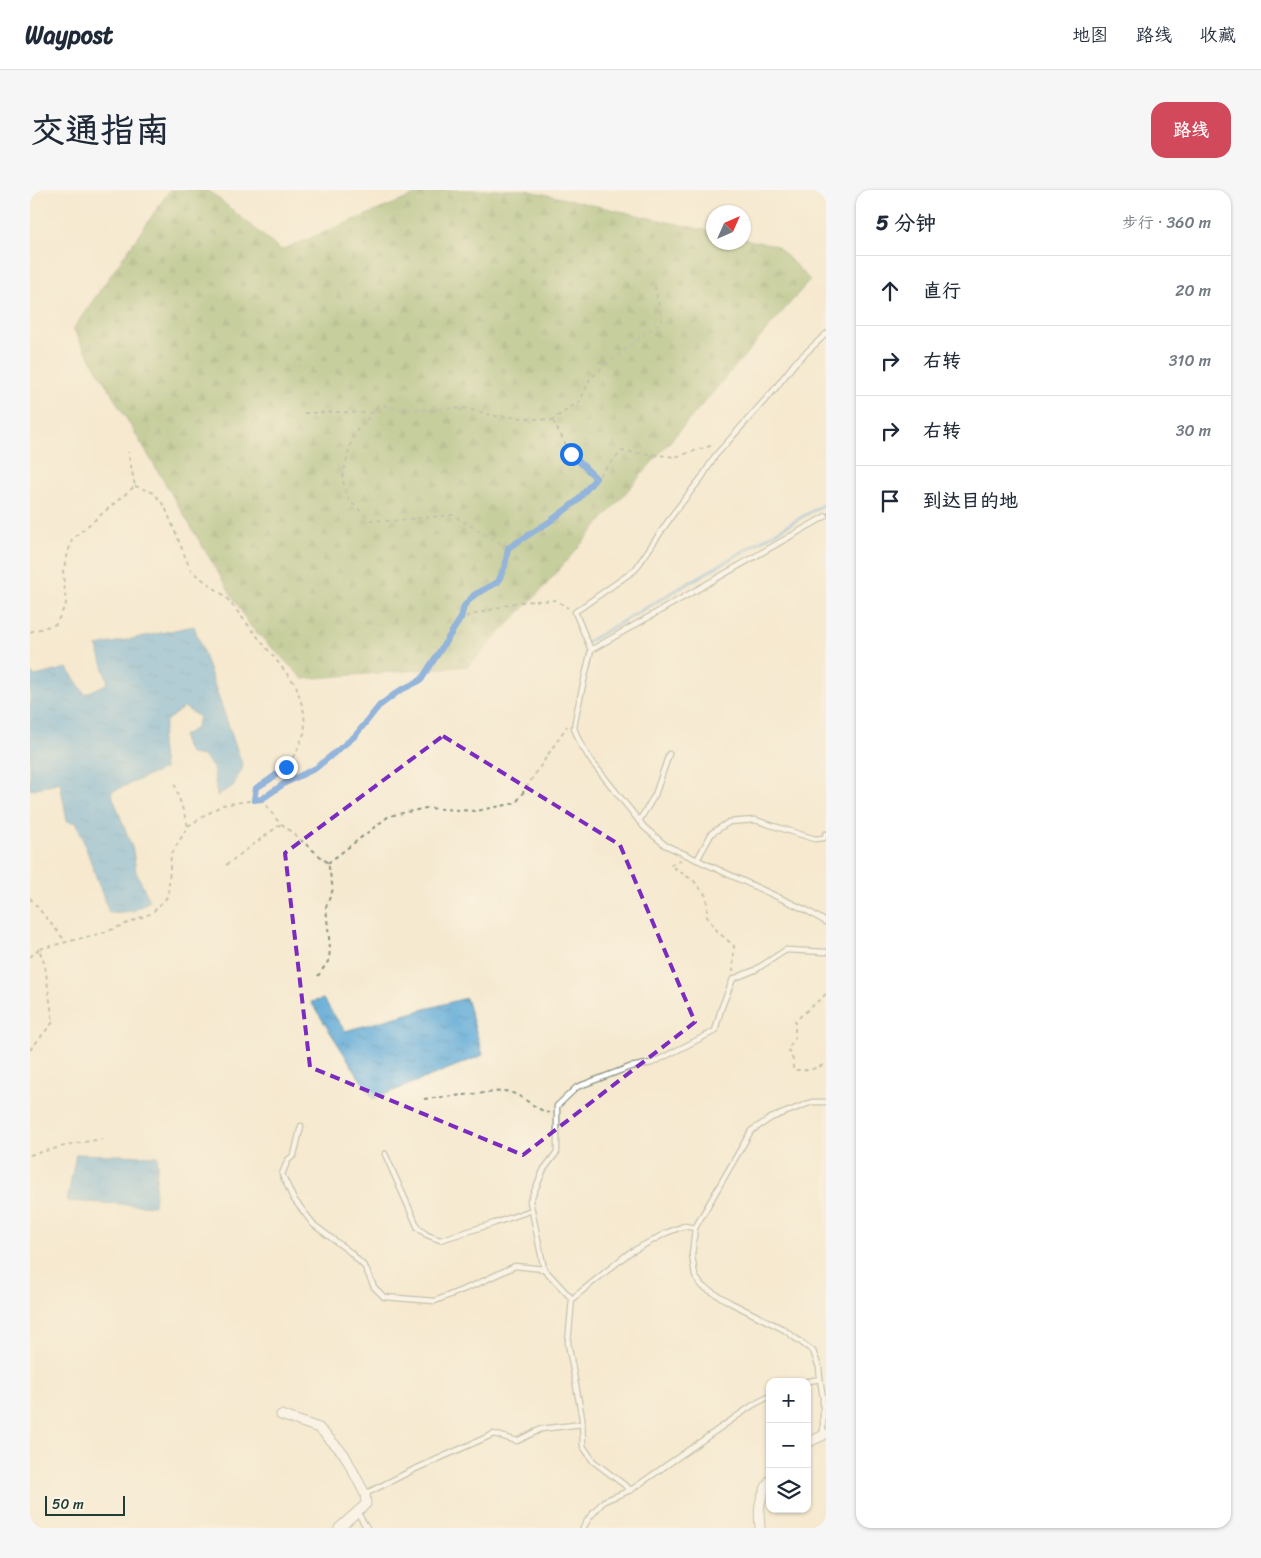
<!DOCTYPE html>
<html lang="zh">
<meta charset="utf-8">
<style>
:root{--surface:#fff;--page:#f6f6f7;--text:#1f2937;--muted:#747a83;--line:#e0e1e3;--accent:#d1495b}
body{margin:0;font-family:Sriracha,"LXGW WenKai TC",sans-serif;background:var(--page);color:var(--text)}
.controls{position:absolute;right:15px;bottom:15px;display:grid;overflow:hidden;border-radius:10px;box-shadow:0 1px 4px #0004}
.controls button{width:45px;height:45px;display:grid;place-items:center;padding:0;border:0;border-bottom:1px solid var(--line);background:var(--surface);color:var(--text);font:25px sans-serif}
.compass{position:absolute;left:676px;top:15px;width:45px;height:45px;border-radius:50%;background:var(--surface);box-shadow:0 1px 4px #0004;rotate:45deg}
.scale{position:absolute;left:15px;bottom:12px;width:80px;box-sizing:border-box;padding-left:5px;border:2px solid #1f3d34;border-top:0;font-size:14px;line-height:18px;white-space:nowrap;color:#1f3d34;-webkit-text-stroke:4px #fcf5e5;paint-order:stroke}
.stop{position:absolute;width:15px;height:15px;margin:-11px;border:4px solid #1a73e8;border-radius:50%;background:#fff}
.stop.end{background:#1a73e8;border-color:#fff;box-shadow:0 1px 5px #0008}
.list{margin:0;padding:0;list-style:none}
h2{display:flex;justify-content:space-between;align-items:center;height:65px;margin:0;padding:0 20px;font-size:21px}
h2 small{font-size:16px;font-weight:400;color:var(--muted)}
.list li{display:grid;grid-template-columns:32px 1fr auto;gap:15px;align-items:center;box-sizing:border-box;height:70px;padding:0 20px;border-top:1px solid var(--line)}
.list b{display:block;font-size:19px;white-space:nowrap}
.list em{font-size:16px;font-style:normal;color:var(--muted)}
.icon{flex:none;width:28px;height:28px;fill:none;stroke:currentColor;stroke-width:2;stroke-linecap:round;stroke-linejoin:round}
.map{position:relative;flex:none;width:796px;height:1338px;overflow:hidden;border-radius:15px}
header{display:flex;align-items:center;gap:30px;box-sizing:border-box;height:70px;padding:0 25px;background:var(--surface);border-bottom:1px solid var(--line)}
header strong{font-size:24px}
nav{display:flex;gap:28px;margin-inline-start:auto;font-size:18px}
.intro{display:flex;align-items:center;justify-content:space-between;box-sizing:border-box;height:120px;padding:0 30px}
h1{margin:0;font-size:35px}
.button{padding:12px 22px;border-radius:15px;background:var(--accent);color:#fff;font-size:18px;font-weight:700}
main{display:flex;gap:30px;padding:0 30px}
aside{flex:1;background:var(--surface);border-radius:15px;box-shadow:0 1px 4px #0004}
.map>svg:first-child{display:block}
.forest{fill:url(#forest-firs);stroke:#56754a}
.water{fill:url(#water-ripples);stroke:#407486}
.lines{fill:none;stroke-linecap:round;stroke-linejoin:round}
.stream{stroke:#60aad8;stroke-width:3}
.service-casing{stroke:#8a9382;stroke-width:7}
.minor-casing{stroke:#8a9382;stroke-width:11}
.path{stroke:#8a9382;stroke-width:2;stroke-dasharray:4 4;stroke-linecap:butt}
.service{stroke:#fff;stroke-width:4.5}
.minor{stroke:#fff;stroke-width:9}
.route{stroke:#1a73e8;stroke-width:6}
.marked{fill:none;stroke:#7b2cbf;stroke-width:4;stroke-dasharray:10 6;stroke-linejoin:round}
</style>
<header>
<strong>Waypost</strong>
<nav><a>地图</a><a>路线</a><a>收藏</a></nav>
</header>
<div class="intro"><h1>交通指南</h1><a class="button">路线</a></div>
<main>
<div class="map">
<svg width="796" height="1338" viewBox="0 0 796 1338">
<defs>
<pattern id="forest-firs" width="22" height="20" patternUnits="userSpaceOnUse" patternTransform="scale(1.25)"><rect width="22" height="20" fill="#8ead60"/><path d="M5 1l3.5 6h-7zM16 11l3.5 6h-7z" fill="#738e50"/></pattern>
<pattern id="water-ripples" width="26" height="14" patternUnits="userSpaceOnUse" patternTransform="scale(1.25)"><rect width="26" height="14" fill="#60aad8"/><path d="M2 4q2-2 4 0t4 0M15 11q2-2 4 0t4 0" fill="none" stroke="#4f8cb0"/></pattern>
</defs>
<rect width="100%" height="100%" fill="#fcf5e5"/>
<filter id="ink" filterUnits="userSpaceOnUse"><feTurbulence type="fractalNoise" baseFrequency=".02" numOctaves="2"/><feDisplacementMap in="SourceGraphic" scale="10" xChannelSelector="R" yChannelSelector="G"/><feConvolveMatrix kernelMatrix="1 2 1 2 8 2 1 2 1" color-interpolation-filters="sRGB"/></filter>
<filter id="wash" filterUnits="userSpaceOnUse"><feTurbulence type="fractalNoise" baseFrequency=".0096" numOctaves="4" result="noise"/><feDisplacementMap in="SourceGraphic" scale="20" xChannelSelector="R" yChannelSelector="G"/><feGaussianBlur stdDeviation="1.12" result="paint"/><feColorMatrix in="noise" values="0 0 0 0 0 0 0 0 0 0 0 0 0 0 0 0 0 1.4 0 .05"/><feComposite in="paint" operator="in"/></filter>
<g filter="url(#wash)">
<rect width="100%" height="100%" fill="#f5e9d0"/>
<polygon class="forest" points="140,0 178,0 251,60 397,0 496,0 683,42 684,52 714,52 714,49 747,56 780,90 514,397 438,476 273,489 220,436 43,139"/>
<g class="water">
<polygon points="164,436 213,577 203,596 187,606 183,578 173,566 160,564 154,554 153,546 166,538 169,527 154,517 136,531 131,552 134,579 81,602 103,660 106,682 120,711 103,721 79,723 47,633 37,631 30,592 0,600 0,483 5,486 37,478 55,504 78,493 67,456"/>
<polygon points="436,808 453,865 343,909 281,812 293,809 315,841"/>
<polygon points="46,964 128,966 124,1016 37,1011"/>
</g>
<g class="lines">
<polyline class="stream" points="554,454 796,313"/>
</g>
</g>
<g filter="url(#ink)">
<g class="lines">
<defs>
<g id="service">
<polyline points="796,144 765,173 744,200 685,266 672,287 643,324 605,380 545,422 561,460 547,521 544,538 550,553 562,572 614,637 635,655 776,720 796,732"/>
<polyline points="561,460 796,326"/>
<polyline points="609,631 625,605 639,564"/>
<polyline points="667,670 682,643 699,632 725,630 785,649 794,648 796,644"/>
<polyline points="271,936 264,965 258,970 252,984 263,1008 284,1035 320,1062 335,1077 344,1097 354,1107 405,1111 447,1094 485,1076 514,1079"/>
<polyline points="355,964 388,1038 397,1045 410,1050 465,1033 502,1020"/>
<polyline points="542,1109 599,1063 636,1043 654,1036 665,1038"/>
<polyline points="774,1192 790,1189"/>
<polyline points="793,1244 793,1208 790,1189 789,1177 783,1161 753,1139 701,1113 672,1096 665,1086 662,1065 665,1038 721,941 741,928 782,912 796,912"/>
<polyline points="601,1300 563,1271 553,1256 552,1228 538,1153 542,1109 514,1079 500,1011 514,979 527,962 527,916 547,897 600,877 622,873 685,841 691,819 703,789 725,780 756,760 796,762"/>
<polyline points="335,1304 383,1280 464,1244 487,1251 511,1239 552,1234"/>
<polyline points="327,1322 337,1338"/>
<polyline points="553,1338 559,1328 574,1311 601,1300 723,1215 740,1206"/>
</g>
<g id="minor">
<polyline points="251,1225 289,1238 314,1264 335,1304 336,1314 309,1338"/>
<polyline points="777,1253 796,1244"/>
<path d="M730,1338C728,1317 729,1309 740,1290"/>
</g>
</defs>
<use href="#service" class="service-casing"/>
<use href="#minor" class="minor-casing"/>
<g class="path">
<polyline points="274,223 309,222 342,223"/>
<polyline points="523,231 541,264 566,288"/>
<polyline points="105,296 124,303 135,317 161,381 195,406 266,495 274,522 275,541 267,561 256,577 239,590 226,598 224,610"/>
<polyline points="478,358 423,325 361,331 340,330 319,310 312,289 323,245 342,223 350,215 382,220 434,218 465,226 522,230 550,211 560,189 574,176 632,131 624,93"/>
<polyline points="431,428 434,416 444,405 468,392 475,376 478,358 519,332 547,311 560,295 592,261 645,267 680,256 681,259"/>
<polyline points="0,442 26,434 36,414 33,381 42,349 105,296 98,262"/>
<polyline points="232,609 255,593 286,578 325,546 349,516 369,501 391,490 431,428 488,412 526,410 538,418"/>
<polyline points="158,636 192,615 232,609 246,629 298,673 303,699 296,717 300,758 299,770 288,786"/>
<polyline points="651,670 640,675 664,691 677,707 677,727 688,742 704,756 703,782"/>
<polyline points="298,673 359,626 396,618 446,621 486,613 537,536"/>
<polyline points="196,675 251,634"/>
<polyline points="0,708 36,752"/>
<polyline points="0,767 9,759"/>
<polyline points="796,804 765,831 765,848 758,859 763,870 763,880 780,880 796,874"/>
<polyline points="0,860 23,832 15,776 9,759 76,742 122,723 138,706 141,665 158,636 144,592"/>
<path d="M394,909L474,901C492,903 502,918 519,923"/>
<polyline points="0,965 42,954 72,949"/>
</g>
<use href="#service" class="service"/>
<use href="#minor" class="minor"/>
</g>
</g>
<g class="lines" filter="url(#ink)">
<polyline class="route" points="256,577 239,590 226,598 224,610 232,609 255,593 286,578 325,546 349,516 369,501 391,490 431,428 434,416 444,405 468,392 475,376 478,358 519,332 547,311 566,288 541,264"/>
</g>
<path d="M0 0H796V1338H0ZM413,546L590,655L665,832L493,965L280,877L255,663Z" fill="#f5e9d0" fill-opacity=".55" fill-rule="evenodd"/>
<path class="marked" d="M413,546L590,655L665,832L493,965L280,877L255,663Z"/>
</svg>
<div class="controls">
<button>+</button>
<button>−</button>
<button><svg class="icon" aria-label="layers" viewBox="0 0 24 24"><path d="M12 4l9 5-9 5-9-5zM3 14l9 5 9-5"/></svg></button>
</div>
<svg class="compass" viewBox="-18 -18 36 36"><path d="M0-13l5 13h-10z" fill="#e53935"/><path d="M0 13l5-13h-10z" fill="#747a83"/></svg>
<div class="scale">50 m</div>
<div class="stop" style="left:541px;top:264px"></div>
<div class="stop end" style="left:256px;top:577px"></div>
</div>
<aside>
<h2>5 分钟<small>步行 · 360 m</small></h2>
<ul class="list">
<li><svg class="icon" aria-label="ahead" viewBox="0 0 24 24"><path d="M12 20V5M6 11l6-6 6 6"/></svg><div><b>直行</b></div><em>20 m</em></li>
<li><svg class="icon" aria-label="right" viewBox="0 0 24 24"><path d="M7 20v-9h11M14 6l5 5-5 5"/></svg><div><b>右转</b></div><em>310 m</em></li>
<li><svg class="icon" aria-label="right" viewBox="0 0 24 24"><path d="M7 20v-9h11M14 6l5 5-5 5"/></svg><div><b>右转</b></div><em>30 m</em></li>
<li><svg class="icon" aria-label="arrive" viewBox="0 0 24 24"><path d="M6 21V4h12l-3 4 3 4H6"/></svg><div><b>到达目的地</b></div></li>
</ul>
</aside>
</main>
